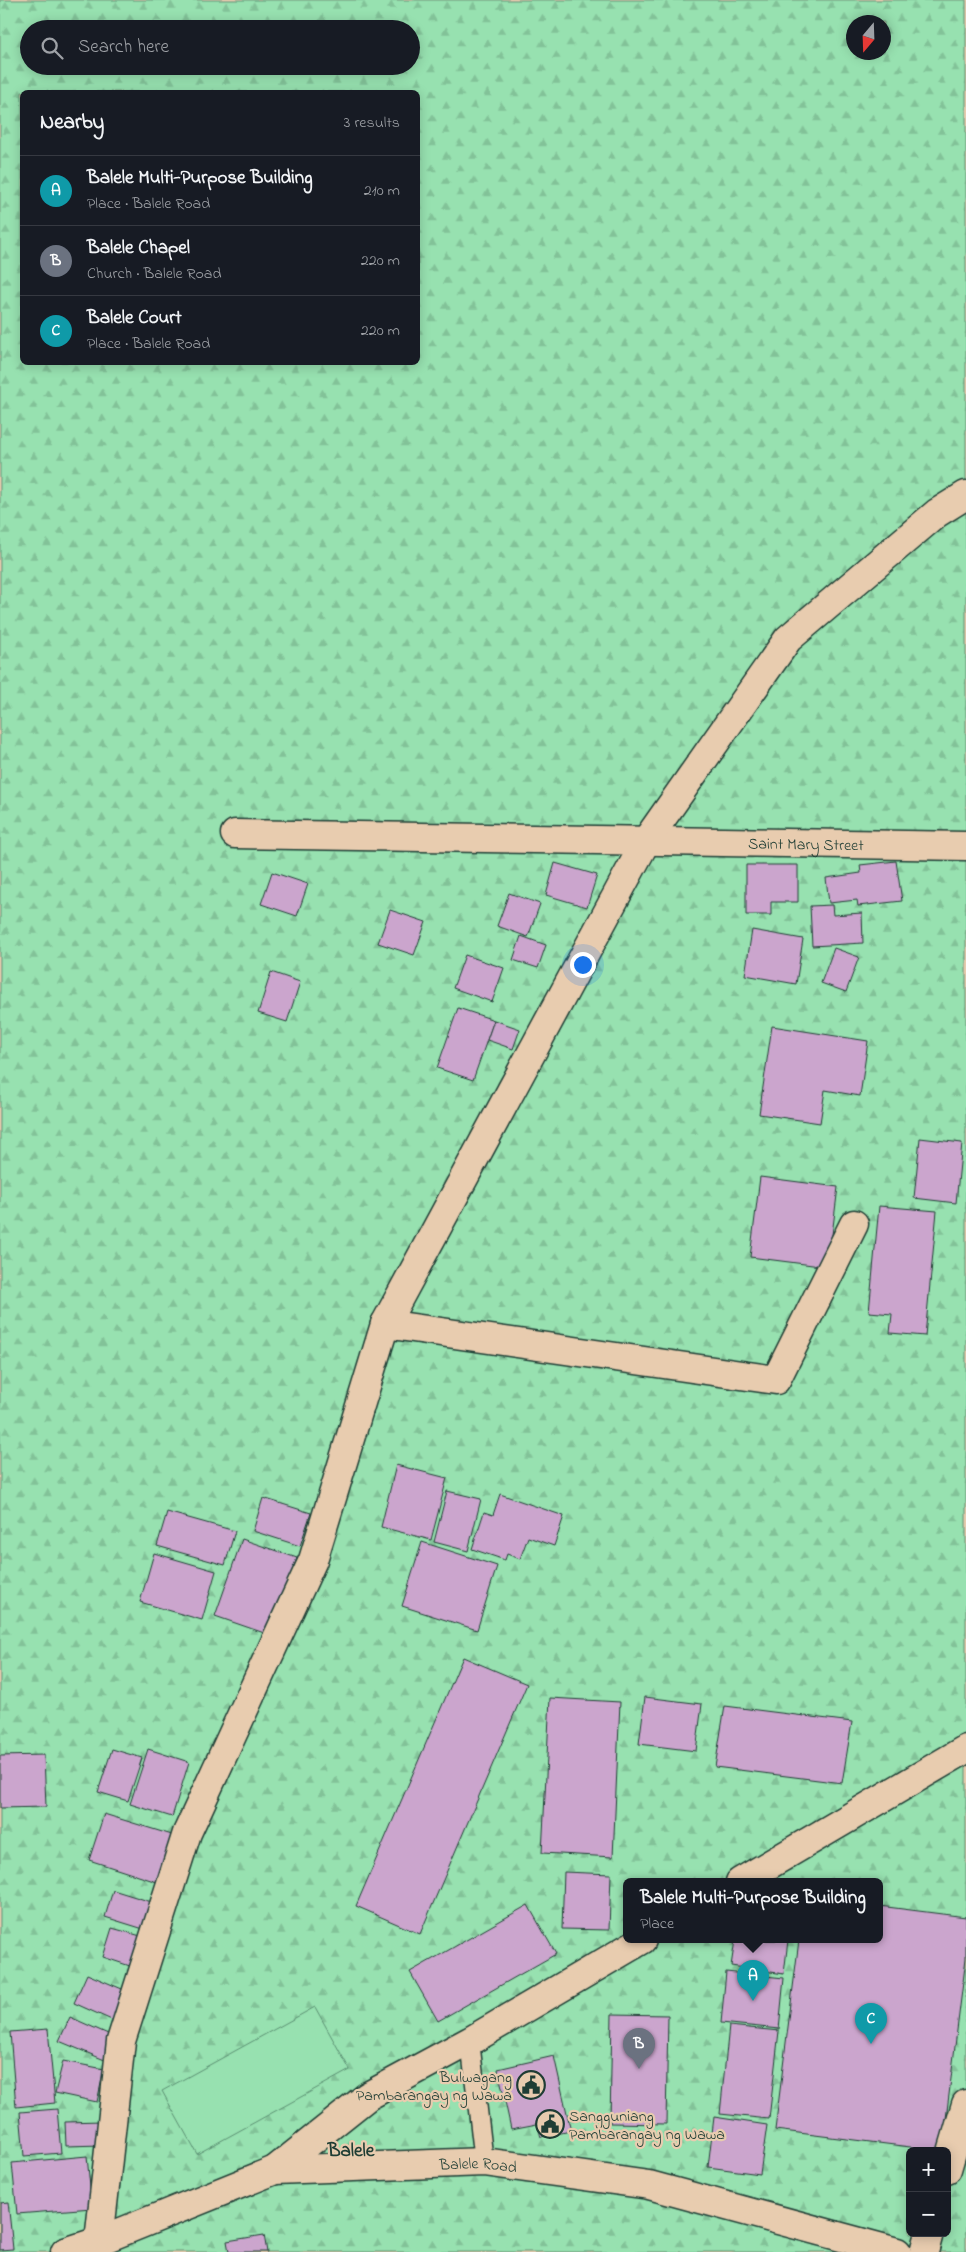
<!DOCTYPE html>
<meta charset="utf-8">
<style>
:root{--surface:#171b24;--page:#20242c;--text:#f1f3f6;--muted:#9ea1a6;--line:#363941;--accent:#db2777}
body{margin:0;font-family:"Indie Flower",sans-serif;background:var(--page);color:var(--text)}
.controls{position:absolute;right:15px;bottom:15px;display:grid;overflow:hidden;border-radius:8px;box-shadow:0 2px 12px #0003}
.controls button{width:45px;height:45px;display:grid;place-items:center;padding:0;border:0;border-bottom:1px solid var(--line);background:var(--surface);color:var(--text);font:25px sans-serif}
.compass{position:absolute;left:846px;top:15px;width:45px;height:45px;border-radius:50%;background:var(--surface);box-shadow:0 2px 12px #0003;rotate:199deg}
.you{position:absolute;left:582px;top:964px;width:18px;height:18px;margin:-12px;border:4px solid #fff;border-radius:50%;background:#1a73e8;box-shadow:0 0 0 8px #1a73e833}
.badge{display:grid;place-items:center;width:32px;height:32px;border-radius:50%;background:var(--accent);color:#fff;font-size:16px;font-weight:700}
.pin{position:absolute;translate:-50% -41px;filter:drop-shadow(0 1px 2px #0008)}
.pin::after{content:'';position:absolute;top:26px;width:18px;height:15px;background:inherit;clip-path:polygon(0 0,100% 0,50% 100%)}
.popup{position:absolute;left:623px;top:1878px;width:260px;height:65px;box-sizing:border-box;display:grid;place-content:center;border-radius:8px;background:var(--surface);filter:drop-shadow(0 1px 4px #0005);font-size:16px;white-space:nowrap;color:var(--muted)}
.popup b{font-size:19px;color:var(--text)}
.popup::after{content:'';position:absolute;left:50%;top:100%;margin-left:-10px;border:10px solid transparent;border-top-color:var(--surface)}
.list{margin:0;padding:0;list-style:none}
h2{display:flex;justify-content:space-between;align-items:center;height:65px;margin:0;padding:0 20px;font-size:21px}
h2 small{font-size:16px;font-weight:400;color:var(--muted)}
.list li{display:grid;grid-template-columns:32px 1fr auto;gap:15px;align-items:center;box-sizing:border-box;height:70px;padding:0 20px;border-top:1px solid var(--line)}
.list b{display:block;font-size:19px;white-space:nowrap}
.list p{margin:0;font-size:16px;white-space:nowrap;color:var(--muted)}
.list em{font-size:16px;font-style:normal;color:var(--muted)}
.icon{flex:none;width:28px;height:28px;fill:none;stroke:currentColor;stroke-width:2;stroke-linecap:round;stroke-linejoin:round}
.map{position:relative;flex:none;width:966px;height:2252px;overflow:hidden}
.search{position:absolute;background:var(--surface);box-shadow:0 2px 12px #0003;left:20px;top:20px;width:400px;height:55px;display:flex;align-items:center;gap:12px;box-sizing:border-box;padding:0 18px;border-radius:28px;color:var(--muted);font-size:19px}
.panel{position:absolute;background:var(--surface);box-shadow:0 2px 12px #0003;left:20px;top:90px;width:400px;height:275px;border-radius:8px}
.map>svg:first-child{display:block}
.forest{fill:url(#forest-firs);stroke:#5b8f72;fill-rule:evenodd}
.garden{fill:#97e1b0;stroke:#5b8f72}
.building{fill:#cba5cd;stroke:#1f3d34}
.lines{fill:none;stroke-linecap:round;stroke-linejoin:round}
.service-casing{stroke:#1f3d34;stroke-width:21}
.minor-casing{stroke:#1f3d34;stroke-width:31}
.tertiary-casing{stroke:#1f3d34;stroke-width:31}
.service{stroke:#e8ccaf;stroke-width:18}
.minor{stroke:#e8ccaf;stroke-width:28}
.tertiary{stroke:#e8ccaf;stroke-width:28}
.labels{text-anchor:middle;stroke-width:4.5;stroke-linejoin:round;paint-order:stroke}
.street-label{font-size:16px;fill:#1f3d34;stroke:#e8ccaf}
.poi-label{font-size:16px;fill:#1f3d34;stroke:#e8ccaf;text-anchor:end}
.quarter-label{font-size:19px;font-weight:bold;fill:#1f3d34;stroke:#e8ccaf}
</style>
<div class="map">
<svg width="966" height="2252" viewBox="0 0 966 2252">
<defs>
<pattern id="forest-firs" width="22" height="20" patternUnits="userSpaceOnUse" patternTransform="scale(1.25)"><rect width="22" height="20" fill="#97e1b0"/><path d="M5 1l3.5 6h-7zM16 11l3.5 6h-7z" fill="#82c298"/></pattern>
</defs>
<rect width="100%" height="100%" fill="#e8ccaf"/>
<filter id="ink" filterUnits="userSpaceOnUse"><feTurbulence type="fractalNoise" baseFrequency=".02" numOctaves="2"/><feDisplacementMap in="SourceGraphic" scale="10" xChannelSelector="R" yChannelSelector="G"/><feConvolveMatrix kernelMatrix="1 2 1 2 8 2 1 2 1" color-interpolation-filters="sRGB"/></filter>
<g filter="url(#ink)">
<path class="forest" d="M0,0H966V2252H0ZM854,22H884V52H854ZM29,29H411V66H29ZM22,92H418V362H22ZM627,1882H879V1940H627ZM910,2151H947V2233H910Z"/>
<polygon class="garden" points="315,2007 350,2070 197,2154 162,2091"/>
<g class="building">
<polygon points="896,861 902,901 858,906 857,900 829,903 826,878 861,873 860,865"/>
<polygon points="555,863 597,875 587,907 546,895"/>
<polygon points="746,865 798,865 798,902 771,902 771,915 746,915"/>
<polygon points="272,872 308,884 297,916 261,904"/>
<polygon points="509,893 540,904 528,937 497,926"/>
<polygon points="832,905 833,915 862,913 863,943 812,946 810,906"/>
<polygon points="390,910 426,922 414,955 378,943"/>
<polygon points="752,930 803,939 796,984 745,975"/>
<polygon points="521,936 546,945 538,968 513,960"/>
<polygon points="834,948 859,957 846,992 821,983"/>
<polygon points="465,955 504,968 492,1002 453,988"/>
<polygon points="271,972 300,982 287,1022 258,1013"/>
<polygon points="458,1008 494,1020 473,1080 437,1068"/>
<polygon points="494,1020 520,1029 513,1049 487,1040"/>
<polygon points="772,1026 868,1041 860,1096 825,1090 820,1123 759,1114"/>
<polygon points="920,1138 962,1143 956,1203 914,1198"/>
<polygon points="760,1177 838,1187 828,1267 750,1257"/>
<polygon points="879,1206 937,1211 925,1336 890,1333 892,1314 869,1312"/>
<polygon points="396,1465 447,1478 431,1540 381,1527"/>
<polygon points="447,1491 481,1499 468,1551 434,1542"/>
<polygon points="500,1494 564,1516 554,1546 528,1537 520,1559 507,1554 505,1560 472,1549 484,1512 493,1515"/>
<polygon points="263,1498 311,1513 300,1546 253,1531"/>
<polygon points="167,1512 235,1531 225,1565 157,1546"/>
<polygon points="242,1539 297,1558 270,1635 215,1616"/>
<polygon points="422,1542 497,1566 477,1630 402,1606"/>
<polygon points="154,1553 216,1571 202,1620 140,1602"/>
<polygon points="463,1657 527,1684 420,1934 356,1906"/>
<polygon points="645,1697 702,1704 696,1751 639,1744"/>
<polygon points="550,1698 620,1702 613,1857 542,1853"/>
<polygon points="725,1706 852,1722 842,1783 715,1767"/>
<polygon points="112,1749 142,1758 128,1801 98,1792"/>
<polygon points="148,1749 189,1762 172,1817 130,1804"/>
<polygon points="44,1755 46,1807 0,1808 0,1756"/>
<polygon points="104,1814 172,1835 157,1882 89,1860"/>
<polygon points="564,1872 611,1874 609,1930 562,1929"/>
<polygon points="113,1890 158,1904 150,1931 105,1917"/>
<polygon points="528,1905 556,1954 438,2021 410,1972"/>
<polygon points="879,1906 966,1917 966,1958 942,2151 775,2130 799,1940 879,1940"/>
<polygon points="112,1928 148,1938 139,1969 103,1957"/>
<polygon points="735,1940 788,1940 784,1974 731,1966"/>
<polygon points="726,1972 784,1978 779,2029 721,2023"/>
<polygon points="87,1974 129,1992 116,2022 74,2003"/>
<polygon points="612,2014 668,2015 666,2124 610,2123"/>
<polygon points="70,2017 117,2038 107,2061 59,2041"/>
<polygon points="729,2026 779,2031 769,2119 720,2114"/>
<polygon points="48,2029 55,2103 16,2107 10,2032"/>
<polygon points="554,2056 571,2131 541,2137 537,2124 511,2129 498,2069"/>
<polygon points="63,2061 104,2069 97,2102 55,2093"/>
<polygon points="57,2109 61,2153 24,2156 20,2112"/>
<polygon points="714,2117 767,2125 760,2174 708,2167"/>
<polygon points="102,2121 102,2145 66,2146 65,2122"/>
<polygon points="87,2156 92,2208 17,2214 12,2163"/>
<polygon points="8,2202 13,2249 0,2250 0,2203"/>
<polygon points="264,2235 267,2252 229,2252 227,2241"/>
</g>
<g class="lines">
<defs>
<polyline id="service" points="470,2041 484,2162"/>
<g id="minor">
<path id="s1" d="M235,834L966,846"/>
<polyline points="385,1324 776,1380 854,1224"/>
<polyline points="740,1882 966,1749"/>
<polyline points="275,2170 368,2096 470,2041 642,1940"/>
<polyline points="99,2241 121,2041 187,1833 313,1560 385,1324 646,841 788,639 937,513 966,495"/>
</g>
<g id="tertiary">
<polyline points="947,2169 966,2104"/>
<path id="s2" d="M65,2252L99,2241L275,2170L484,2162L649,2185L897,2252"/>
<polyline points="924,2252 929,2233"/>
</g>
</defs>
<use href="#service" class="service-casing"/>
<use href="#minor" class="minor-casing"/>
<use href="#tertiary" class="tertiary-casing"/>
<use href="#service" class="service"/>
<use href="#minor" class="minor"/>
<use href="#tertiary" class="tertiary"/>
</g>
</g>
<defs>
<symbol id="civic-ring" viewBox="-11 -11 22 22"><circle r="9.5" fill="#e8ccaf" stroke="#1f3d34" stroke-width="1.5"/><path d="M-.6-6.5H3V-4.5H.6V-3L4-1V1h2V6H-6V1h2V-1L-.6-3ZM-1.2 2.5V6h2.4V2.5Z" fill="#1f3d34"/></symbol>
</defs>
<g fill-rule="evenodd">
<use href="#civic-ring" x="515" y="2069" width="32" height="32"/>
<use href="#civic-ring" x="534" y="2108" width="32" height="32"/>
</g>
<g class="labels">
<g class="street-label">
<text dy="6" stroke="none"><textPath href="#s1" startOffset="571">Saint Mary Street</textPath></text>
<text dy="6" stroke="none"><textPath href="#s2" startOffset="429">Balele Road</textPath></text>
</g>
<g class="poi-label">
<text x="512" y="2082">Bulwagang<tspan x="512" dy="18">Pambarangay ng Wawa</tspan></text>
<text x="569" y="2121" text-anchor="start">Sangguniang<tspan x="569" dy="18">Pambarangay ng Wawa</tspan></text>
</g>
<g class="quarter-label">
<text x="351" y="2156">Balele</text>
</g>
</g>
</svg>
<div class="controls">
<button>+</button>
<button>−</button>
</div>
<svg class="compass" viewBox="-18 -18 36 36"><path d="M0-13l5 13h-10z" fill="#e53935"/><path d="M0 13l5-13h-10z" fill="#9ea1a6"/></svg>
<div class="you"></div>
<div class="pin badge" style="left:753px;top:2001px;background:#0f9aa8">A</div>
<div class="popup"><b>Balele Multi-Purpose Building</b>Place</div>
<div class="pin badge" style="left:639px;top:2069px;background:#6b7280">B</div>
<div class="pin badge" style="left:871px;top:2044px;background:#0f9aa8">C</div>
<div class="search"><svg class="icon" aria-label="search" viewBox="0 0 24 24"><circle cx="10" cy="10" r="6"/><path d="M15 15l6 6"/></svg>Search here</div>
<section class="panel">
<h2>Nearby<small>3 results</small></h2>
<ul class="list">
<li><span class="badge" style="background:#0f9aa8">A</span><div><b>Balele Multi-Purpose Building</b><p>Place · Balele Road</p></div><em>210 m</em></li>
<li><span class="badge" style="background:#6b7280">B</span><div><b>Balele Chapel</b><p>Church · Balele Road</p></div><em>220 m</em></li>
<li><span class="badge" style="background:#0f9aa8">C</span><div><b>Balele Court</b><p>Place · Balele Road</p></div><em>220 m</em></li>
</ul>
</section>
</div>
